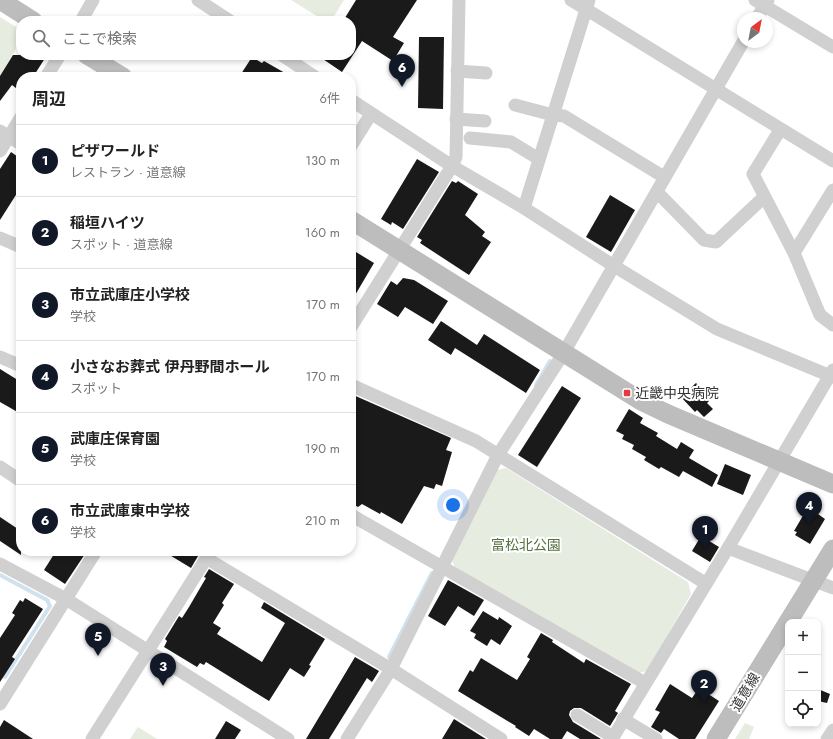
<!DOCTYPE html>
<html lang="ja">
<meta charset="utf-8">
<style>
:root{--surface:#fff;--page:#f2f2f2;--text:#222;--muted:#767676;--line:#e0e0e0;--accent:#111827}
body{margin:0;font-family:Jost,"Noto Sans JP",sans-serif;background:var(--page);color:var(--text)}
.controls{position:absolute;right:12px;bottom:12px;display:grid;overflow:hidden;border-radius:8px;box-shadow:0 2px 6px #0003}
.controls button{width:36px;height:36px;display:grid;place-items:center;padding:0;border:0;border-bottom:1px solid var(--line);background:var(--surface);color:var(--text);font:20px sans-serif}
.compass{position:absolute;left:737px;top:12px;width:36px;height:36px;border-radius:50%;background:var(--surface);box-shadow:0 2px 6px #0003;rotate:32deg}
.you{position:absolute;left:453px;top:505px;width:14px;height:14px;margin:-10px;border:3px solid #fff;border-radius:50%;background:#1a73e8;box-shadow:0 0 0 6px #1a73e833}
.badge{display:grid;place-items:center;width:26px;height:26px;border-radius:50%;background:var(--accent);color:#fff;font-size:13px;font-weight:700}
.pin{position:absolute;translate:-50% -33px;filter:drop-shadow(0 1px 2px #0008)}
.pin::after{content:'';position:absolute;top:21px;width:14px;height:12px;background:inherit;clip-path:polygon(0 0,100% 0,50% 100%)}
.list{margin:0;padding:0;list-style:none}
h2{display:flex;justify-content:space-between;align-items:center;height:52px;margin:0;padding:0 16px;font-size:17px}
h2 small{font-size:13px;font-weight:400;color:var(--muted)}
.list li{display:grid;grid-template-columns:26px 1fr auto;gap:12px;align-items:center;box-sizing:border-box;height:72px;padding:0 16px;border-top:1px solid var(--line)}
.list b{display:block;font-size:15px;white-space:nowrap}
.list p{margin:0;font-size:13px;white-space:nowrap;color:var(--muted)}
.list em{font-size:13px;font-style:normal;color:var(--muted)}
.icon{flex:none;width:22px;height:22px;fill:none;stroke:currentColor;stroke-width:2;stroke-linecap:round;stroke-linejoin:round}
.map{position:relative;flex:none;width:833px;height:739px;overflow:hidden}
.search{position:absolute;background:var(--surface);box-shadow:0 2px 6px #0003;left:16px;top:16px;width:340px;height:44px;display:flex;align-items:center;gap:10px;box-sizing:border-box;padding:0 14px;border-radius:16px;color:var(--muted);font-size:15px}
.panel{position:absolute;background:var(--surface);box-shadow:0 2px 6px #0003;left:16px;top:72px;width:340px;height:484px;border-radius:16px}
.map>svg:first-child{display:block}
.green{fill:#e6ecdf}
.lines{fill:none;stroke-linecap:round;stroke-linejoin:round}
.stream{stroke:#cfe2ee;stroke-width:4}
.building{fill:#1a1a1a}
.street{stroke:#d0d0d0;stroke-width:13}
.secondary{stroke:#bdbdbd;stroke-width:19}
.poi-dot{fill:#e63946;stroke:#fff;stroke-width:1.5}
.labels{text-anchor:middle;stroke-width:4;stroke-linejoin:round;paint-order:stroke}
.poi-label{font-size:14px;fill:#333;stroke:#fff;text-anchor:start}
.park-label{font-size:14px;fill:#56703f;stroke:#fff}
.street-label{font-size:14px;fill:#333;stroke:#fff}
</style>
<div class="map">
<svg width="833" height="739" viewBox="0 0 833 739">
<rect width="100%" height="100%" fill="#fff"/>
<g class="green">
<polygon points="291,0 344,0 331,21 325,21"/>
<polygon points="0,17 21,30 21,40 0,76"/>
<polygon points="506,468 688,582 691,594 647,671 637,673 455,568 452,560 497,470"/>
<polygon points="745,723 754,727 749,739 735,739"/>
<polygon points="138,727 157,739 130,739"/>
</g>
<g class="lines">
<g class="stream">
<polyline points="536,385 550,361"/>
<polyline points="0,575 47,600 50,606 5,677"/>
<polyline points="389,657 432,573"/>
</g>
</g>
<g class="building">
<polygon points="356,0 417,0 393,37 404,43 393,61 362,41 342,72 317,55 351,55 351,21 343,21"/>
<polygon points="419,37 444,37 443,109 418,108"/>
<polygon points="13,55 47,55 33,77 21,77 21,92 12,85 0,101 0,76"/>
<polygon points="252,57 262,63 264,61 292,77 239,77"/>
<polygon points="11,152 21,159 21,187 0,220 0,169"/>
<polygon points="417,159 439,172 403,229 392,222 391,225 381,219"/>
<polygon points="452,181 456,183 458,181 478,194 465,215 485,232 482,236 491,242 469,275 420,243 422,240 417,237"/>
<polygon points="610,195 635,210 611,252 586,237"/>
<polygon points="351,249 374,263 351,302"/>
<polygon points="403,278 414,280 448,301 433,324 405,307 398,317 377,304 391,281 397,285"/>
<polygon points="441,321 477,345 484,334 540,370 526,393 455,348 451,355 428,340"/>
<polygon points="0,369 21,382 21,414 0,402"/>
<polygon points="696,383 705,392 703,393 710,400 707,403 713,409 704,417 697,410 695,412 681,397"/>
<polygon points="562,386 581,398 537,467 518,455"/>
<polygon points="351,394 451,438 446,450 452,452 442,486 436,484 434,489 424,486 402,524 381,512 380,514 362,504 358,507 351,503"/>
<polygon points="629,409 643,418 640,423 658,433 656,436 677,449 681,442 694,450 689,458 718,475 712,487 683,471 679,477 661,467 659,469 644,460 646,457 632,449 634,445 622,439 624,435 616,431"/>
<polygon points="725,464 751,475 743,495 717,484"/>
<polygon points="808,507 825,519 810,544 795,535 797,532 794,531"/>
<polygon points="0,517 21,531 21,555 0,541"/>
<polygon points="701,536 719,547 710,562 692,551"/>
<polygon points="56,551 87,551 65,584 44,570"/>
<polygon points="163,551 201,551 191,568"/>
<polygon points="209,569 234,584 222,603 224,605 213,623 221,628 217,634 262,662 285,623 261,608 264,602 325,639 309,665 311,666 304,677 290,668 269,701 206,662 204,665 200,663 197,667 164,647 167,641 165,639 179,616 182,618 189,607 203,583 206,578 204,577"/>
<polygon points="448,580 484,600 474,616 458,606 445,626 428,616"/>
<polygon points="25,598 43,609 12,657 15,659 0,682 0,638 15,615 12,613 20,600 23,602"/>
<polygon points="483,611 498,620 499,617 512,626 500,645 491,639 487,646 474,638 476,634 470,631"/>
<polygon points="541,633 553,640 552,642 584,663 586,659 631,684 615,711 618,713 610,726 581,708 574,708 570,711 569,715 573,722 601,739 580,739 567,731 562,739 550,739 534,729 529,736 515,727 516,726 458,691 470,670 473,672 481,658 517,680 530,659 527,657"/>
<polygon points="355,657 379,671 372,682 367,678 329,739 306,739"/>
<polygon points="670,684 692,698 699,688 719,701 695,739 679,739 664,729 661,733 651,727 660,712 655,710"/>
<polygon points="818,689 830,694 827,703 818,701"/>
<polygon points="454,719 486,739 442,739"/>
<polygon points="4,720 33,739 0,739 0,727"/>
<polygon points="226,721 241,730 235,739 215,739"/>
</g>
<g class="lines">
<g class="street">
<polyline points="198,0 230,21"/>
<polyline points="571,0 833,161"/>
<polyline points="755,0 833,47"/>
<polyline points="757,18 768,0"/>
<polyline points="81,21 93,0"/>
<polyline points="282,55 315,77"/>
<polyline points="457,71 486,73"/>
<polyline points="46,77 60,55"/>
<polyline points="351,100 452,166 524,208 614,266 717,329 833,377"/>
<polyline points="515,105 553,115 564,116 664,177"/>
<polyline points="456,119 485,121"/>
<polyline points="780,130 753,174 794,253 820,315 833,325"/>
<polyline points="0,131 21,144"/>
<polyline points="470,138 511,142 539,159"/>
<polyline points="351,146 371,114"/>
<polyline points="0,151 21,117"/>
<polyline points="657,192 704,240 716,242 764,197"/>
<polyline points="524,208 589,0"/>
<polyline points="0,238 21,247"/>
<polyline points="794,253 833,190"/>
<polyline points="351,327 452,166 456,157 459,0"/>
<polyline points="0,357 21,366"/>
<polyline points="351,385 476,441 705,583"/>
<polyline points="0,467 21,481"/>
<polyline points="351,515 645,683"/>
<polyline points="728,548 833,588"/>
<polyline points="206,558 391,669 501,739"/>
<polyline points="0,564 66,599 288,739"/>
<polyline points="0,704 96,551"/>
<polyline points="577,715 613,737"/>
<polyline points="623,719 656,739"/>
<polyline points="92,739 211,551"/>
<polyline points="347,739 391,669 498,455 563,354 743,42"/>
<polyline points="612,739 728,548 833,370"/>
<polyline points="827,739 833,730"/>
</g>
<g class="secondary">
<polyline points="0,0 33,21"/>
<polyline points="87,55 123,77"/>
<polyline points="351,220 641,401 668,414 833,484"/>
<polyline points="716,739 833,549"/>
</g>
</g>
<rect class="poi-dot" x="623" y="389" width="8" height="8" rx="2"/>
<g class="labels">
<g class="poi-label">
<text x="635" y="398">近畿中央病院</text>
</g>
<g class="park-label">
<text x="526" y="550">富松北公園</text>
</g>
<g class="street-label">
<text transform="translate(745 692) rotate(-59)" y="5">道意線</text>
</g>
</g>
</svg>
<div class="controls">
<button>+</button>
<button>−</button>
<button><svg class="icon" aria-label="locate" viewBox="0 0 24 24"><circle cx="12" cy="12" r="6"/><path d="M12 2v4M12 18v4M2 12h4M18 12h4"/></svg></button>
</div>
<svg class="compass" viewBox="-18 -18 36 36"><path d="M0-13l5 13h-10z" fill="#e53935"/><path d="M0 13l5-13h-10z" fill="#767676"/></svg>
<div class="you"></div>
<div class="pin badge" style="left:705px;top:549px">1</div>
<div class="pin badge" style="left:704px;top:703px">2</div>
<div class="pin badge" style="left:163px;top:686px">3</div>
<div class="pin badge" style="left:809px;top:525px">4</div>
<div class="pin badge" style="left:98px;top:656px">5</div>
<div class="pin badge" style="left:402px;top:87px">6</div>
<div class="search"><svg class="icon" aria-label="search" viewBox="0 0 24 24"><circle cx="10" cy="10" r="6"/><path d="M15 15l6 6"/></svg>ここで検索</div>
<section class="panel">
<h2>周辺<small>6件</small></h2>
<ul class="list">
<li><span class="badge">1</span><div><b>ピザワールド</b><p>レストラン · 道意線</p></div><em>130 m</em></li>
<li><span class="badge">2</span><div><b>稲垣ハイツ</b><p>スポット · 道意線</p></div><em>160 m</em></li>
<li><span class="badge">3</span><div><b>市立武庫庄小学校</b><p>学校</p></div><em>170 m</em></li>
<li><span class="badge">4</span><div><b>小さなお葬式 伊丹野間ホール</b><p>スポット</p></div><em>170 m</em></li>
<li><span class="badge">5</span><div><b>武庫庄保育園</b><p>学校</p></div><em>190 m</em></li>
<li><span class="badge">6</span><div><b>市立武庫東中学校</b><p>学校</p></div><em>210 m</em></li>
</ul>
</section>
</div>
